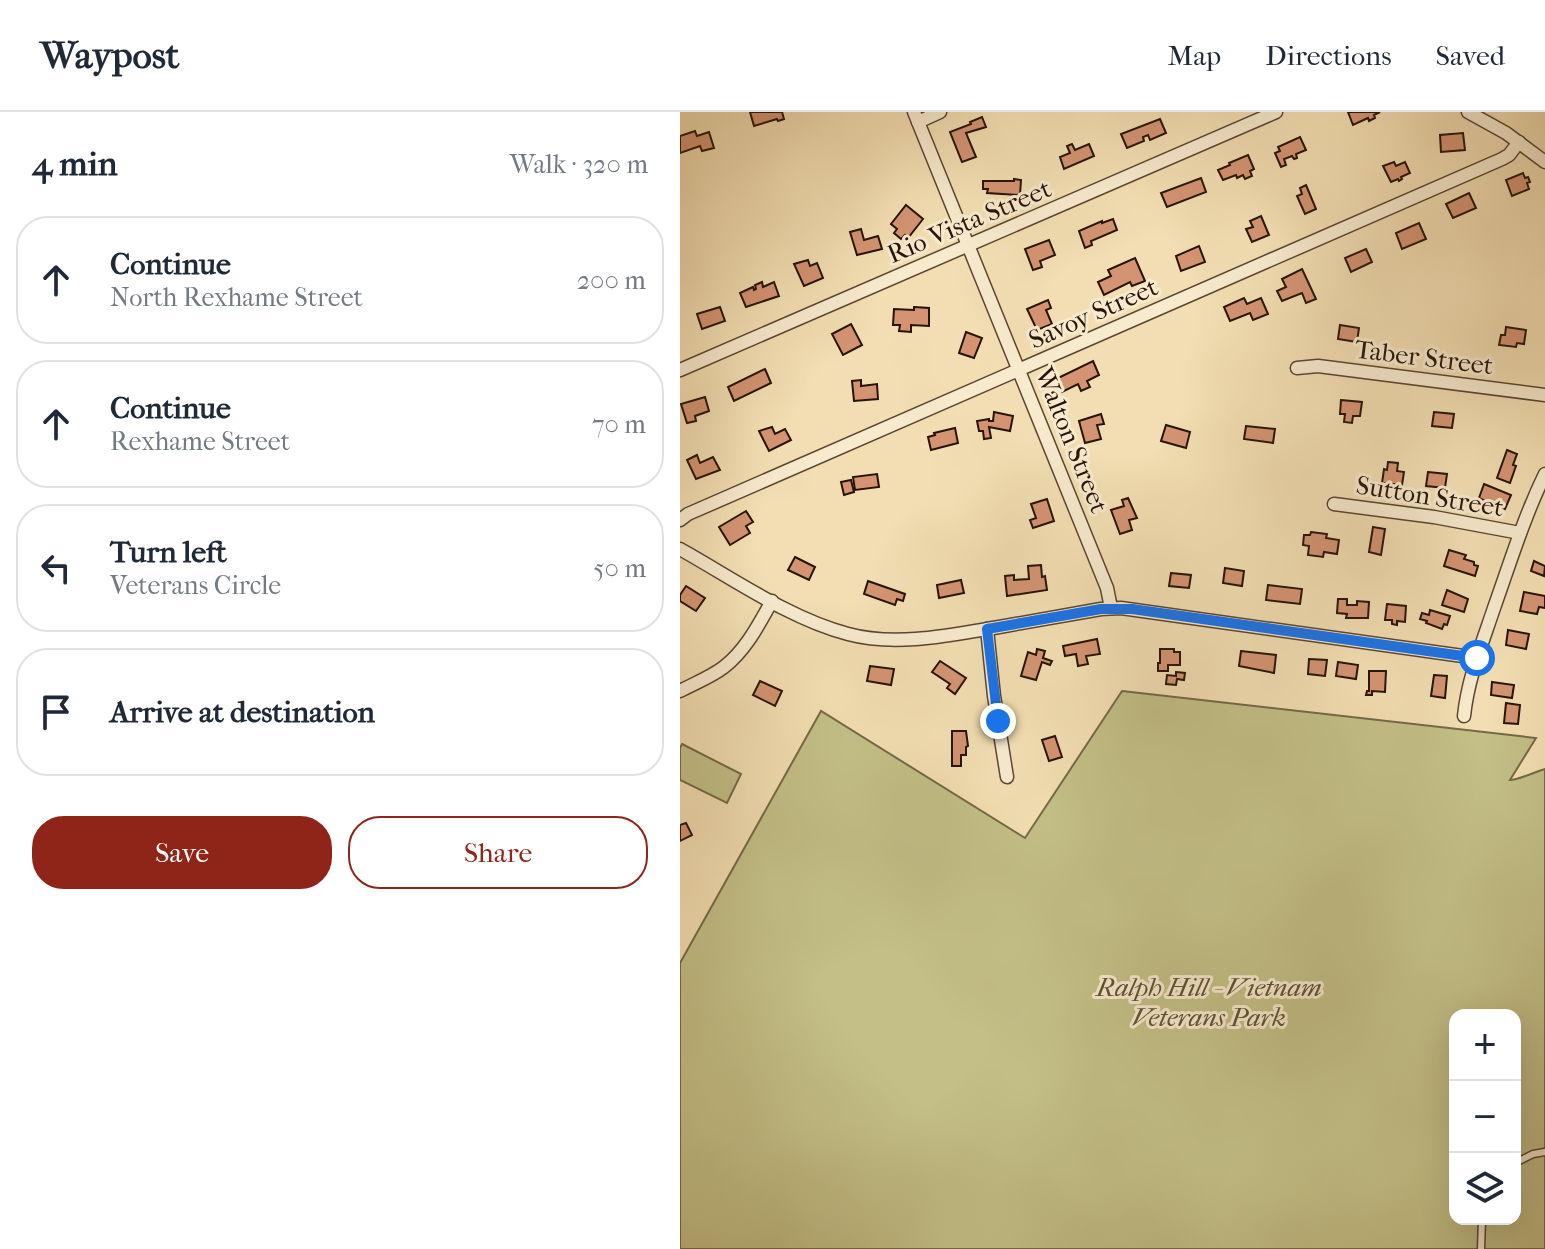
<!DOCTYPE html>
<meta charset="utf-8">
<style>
:root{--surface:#fff;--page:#f6f6f7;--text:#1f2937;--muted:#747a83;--line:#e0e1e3;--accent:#8f2418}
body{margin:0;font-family:"IM FELL French Canon",serif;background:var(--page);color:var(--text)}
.controls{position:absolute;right:24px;bottom:24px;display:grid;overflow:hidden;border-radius:16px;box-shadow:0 8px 32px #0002}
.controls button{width:72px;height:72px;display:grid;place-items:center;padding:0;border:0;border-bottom:2px solid var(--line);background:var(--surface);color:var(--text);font:40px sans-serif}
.stop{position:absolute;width:24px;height:24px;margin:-18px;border:6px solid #1a73e8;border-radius:50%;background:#fff}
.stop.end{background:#1a73e8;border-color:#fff;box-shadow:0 2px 8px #0008}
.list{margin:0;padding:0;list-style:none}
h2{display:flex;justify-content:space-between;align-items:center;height:104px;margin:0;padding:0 32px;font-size:34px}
h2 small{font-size:26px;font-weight:400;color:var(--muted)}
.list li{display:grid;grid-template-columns:52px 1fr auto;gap:24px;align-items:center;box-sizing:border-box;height:128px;margin:0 16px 16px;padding:0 16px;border:2px solid var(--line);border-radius:32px}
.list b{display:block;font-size:30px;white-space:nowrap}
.list p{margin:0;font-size:26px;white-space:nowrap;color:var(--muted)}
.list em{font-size:26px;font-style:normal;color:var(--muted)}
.actions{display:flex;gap:16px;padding:24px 32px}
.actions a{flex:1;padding:18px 0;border:2px solid var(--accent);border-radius:32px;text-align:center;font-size:28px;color:var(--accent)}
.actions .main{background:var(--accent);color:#fff}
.icon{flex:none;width:44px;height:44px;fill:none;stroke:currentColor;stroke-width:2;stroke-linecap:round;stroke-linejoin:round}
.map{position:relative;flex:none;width:865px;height:1137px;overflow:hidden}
header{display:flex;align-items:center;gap:48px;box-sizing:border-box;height:112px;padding:0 40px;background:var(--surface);border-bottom:2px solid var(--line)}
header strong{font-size:38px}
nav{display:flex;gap:44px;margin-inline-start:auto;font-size:28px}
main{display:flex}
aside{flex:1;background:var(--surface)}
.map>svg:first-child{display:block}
.green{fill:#c3bf87;stroke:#746948;stroke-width:2;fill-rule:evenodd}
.building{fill:#d49472;stroke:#261308;stroke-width:2}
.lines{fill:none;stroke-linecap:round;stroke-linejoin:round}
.service-casing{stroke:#594632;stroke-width:9}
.minor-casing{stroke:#594632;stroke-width:15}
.service{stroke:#f7eacd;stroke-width:6}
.minor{stroke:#f7eacd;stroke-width:12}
.route{stroke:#1a73e8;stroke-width:10}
.labels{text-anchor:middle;stroke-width:6;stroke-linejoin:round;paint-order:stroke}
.street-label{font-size:26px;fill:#261308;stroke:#f7eacd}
.park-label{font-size:26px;font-style:italic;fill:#5d4f34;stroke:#f7eacd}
</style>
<header>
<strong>Waypost</strong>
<nav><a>Map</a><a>Directions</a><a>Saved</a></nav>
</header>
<main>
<aside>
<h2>4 min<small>Walk · 320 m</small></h2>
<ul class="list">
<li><svg class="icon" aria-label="ahead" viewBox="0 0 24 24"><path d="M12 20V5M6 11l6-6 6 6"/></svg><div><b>Continue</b><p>North Rexhame Street</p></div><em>200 m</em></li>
<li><svg class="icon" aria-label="ahead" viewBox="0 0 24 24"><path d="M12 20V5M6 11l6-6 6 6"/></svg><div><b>Continue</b><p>Rexhame Street</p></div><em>70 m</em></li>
<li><svg class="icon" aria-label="left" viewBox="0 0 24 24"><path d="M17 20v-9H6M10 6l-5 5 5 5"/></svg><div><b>Turn left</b><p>Veterans Circle</p></div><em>50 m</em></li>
<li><svg class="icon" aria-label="arrive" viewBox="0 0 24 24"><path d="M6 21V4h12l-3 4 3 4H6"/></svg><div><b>Arrive at destination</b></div></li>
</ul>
<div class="actions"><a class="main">Save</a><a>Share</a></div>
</aside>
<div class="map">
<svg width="865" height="1137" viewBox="0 0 865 1137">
<rect width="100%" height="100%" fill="#f2deb2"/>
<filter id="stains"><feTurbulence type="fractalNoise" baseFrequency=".0025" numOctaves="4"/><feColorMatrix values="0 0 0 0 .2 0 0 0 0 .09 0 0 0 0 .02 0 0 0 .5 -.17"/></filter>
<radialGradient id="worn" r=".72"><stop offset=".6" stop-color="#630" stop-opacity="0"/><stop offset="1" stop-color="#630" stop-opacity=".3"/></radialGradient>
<g class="green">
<path d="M442,579L856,626L830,668C838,668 855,660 865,657V1137H0V851L141,599L345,726ZM775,903H835V1107H775Z"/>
<polygon points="2,632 61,662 47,691 0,668 0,636"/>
</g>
<g class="building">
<polygon points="70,0 102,0 104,7 98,9 97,7 74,14"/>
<polygon points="668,0 700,0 694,3 695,6 689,9 688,6 673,13"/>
<polygon points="302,5 306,15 286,21 296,45 282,50 270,20 291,12 290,10"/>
<polygon points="480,7 486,21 470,28 468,23 463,25 464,29 447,36 441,22"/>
<polygon points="15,19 17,24 29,20 34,36 22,39 20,34 0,41 0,24"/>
<polygon points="783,21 785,38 761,40 760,23"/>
<polygon points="620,25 626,38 616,42 617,46 614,47 612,44 604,47 606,53 601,55 595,41 600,39 598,35"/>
<polygon points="392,32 395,38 409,32 414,44 384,57 380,45 390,41 387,34"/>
<polygon points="568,43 574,57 570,59 572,64 565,67 563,63 557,66 556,63 543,68 538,58 550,53 549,51"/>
<polygon points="714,50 716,54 725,50 730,61 721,65 722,67 719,69 718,67 711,70 703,54"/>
<polygon points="843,61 845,66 848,65 850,70 847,71 849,77 832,84 826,68"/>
<polygon points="521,66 526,80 487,95 481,81"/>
<polygon points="334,67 341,68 340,83 307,81 308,77 303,77 303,69 334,69"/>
<polygon points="626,73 636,97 625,102 617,84 622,82 620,76"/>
<polygon points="789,81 796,96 773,106 766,92"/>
<polygon points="226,93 243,107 228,126 225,123 221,127 214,121 217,117 211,112"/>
<polygon points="581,104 589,123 572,130 566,117 573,115 570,109"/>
<polygon points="433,107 437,118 411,129 412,133 405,136 399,119 422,109 422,111"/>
<polygon points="739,111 746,127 722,137 716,121"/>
<polygon points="181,117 184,128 198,124 202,137 177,143 170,120"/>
<polygon points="369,128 375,143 360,149 362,155 353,158 345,137"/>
<polygon points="519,134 525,150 501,159 496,144"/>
<polygon points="686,137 692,150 671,160 665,146"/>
<polygon points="455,146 465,169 452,174 450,170 424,183 418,170 431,164 428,158"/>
<polygon points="128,148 130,154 137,151 143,166 124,174 114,152"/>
<polygon points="622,157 636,187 626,191 622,181 602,189 597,179 606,175 602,167"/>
<polygon points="82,170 83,175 94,170 99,184 66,195 60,181 73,175 74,178 76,177 75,173"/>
<polygon points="564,186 567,192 581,186 588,202 573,208 570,201 550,209 544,195"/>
<polygon points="368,188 371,196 366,198 372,212 357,218 347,197"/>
<polygon points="40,195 45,209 22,217 17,202"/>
<polygon points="234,195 249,196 249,214 231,213 231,220 219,219 220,213 213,213 214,197 234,198"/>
<polygon points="171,212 182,233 163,243 152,222"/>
<polygon points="660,213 679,216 677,230 658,227"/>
<polygon points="826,215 846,218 844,232 837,231 836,235 819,233 821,223 825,223"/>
<polygon points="286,220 302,226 294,246 279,241"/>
<polygon points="413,249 419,263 407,269 410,275 401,279 398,272 382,280 376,267"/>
<polygon points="85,257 91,271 54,289 48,275"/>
<polygon points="181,268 181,274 197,272 198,287 174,289 172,269"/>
<polygon points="25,285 29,299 15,304 16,309 7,311 1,292"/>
<polygon points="661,288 682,290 680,304 673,304 672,311 664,310 665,302 660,302"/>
<polygon points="314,300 333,304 330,319 309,315 311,326 304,327 303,319 299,319 297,309 309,307 309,309 313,309"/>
<polygon points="754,300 774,302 772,316 752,314"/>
<polygon points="421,302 424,312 417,313 421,327 405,331 399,309"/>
<polygon points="486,313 510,320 506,336 481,329"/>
<polygon points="566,314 595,317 593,331 564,327"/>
<polygon points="92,315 95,322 105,317 111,328 89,339 79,319"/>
<polygon points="275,316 278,331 251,338 248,325 255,323 254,321"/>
<polygon points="827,338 837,342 833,353 836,354 830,371 817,366"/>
<polygon points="17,343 20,351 33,345 40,358 16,367 7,348"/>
<polygon points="708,350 718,351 717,359 724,360 722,373 702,371 704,357 707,358"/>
<polygon points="748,360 767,362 765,376 746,374"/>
<polygon points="197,362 199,375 175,378 173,365"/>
<polygon points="171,368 174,380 164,383 161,370"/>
<polygon points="804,372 831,383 825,397 820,394 818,398 806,393 807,390 799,386"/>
<polygon points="448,386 457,406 449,408 452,418 440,422 431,398 444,394 442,388"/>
<polygon points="367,387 374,409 353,416 350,408 356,406 351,392"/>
<polygon points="66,399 73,410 66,414 70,421 50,433 39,415"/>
<polygon points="693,415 705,417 701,443 689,440"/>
<polygon points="631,420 647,422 646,426 659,428 657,442 644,440 643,445 628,443 629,434 623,433 624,423 630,423"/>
<polygon points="769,438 786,443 784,447 794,450 794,453 798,454 795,464 764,454"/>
<polygon points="115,445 135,455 129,468 108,458"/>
<polygon points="854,449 865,454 864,464 851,459"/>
<polygon points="361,453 362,465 365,464 367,478 327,484 325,464 334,463 334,468 349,467 348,454"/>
<polygon points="545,456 564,459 562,474 543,471"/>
<polygon points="491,461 511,463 509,476 489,474"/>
<polygon points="281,468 284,481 259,486 257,473"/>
<polygon points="188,469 225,482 223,489 217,487 215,493 184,482"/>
<polygon points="588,473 622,477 620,492 586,488"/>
<polygon points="6,474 25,486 16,499 0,489 0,483"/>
<polygon points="767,478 788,487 784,500 762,493"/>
<polygon points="844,480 865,484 865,496 859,495 857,502 840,499"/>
<polygon points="658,487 667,487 667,493 677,493 677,489 689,490 688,506 666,506 667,502 657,501"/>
<polygon points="707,492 726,494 725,510 717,509 717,513 712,512 712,508 705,508"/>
<polygon points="750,498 770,504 767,513 764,512 762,517 746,511 747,509 740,507 742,501 749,503"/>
<polygon points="828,518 849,522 846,537 826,533"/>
<polygon points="417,527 420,542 406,544 408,552 398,554 396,542 385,544 383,534"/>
<polygon points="357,537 365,539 363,546 372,549 370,553 362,550 356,568 341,564 348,540 356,543"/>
<polygon points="480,537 494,537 494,540 500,540 500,553 488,553 488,559 478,559 478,551 480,551"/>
<polygon points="561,539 596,543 594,561 559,554"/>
<polygon points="629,547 647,548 645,564 628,562"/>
<polygon points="260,549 286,566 275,582 267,576 270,572 252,560"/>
<polygon points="658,550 678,553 676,567 656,564"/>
<polygon points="190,554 214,557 211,573 187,569"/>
<polygon points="689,559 706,559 705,580 692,579 692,583 686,583 687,579 689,579"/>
<polygon points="496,560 505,561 504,568 497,567 496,573 486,572 487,563 496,564"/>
<polygon points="754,563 767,564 765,586 751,584"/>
<polygon points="80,569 102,579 95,594 73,583"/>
<polygon points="812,570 834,573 832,586 811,583"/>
<polygon points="826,591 840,593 838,612 824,611"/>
<polygon points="272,619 286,619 288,634 286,635 286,643 281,643 281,654 272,654"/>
<polygon points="375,624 382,645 369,649 362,628"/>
<polygon points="6,711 12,723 0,729 0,713"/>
</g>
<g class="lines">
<defs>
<g id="service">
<polyline points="835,1051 853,1042 865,1040"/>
<polyline points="801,1137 802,1107"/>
</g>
<g id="minor">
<polyline points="234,0 427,476 431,496"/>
<polyline points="788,0 826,21 865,50"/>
<polyline points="238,10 260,0"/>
<polyline points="617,256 638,254 865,283"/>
<polyline points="0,258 596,0"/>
<polyline points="654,392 754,405 840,421"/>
<polyline points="0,408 8,402 822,47 829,43 839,30"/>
<path d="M0,437C52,466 110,507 168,522C216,535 271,523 319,515C353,509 387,503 421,497L441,496L797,546"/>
<polyline points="307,517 314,584 327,665"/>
<path d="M0,579C15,571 31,565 44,555C66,538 79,512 92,489"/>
<path d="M784,604C788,566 802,532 814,496C830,451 844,405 865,362"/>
</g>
</defs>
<use href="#service" class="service-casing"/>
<use href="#minor" class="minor-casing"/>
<use href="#service" class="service"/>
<use href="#minor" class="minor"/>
</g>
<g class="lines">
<polyline class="route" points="318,609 307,517 421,497 452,497 797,546"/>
</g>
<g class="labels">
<g class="street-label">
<text transform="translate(289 109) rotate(-23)" y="9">Rio Vista Street</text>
<text transform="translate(413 201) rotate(-24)" y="9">Savoy Street</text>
<text transform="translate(744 245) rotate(7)" y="9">Taber Street</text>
<text transform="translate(392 328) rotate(68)" y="9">Walton Street</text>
<text transform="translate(750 384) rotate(9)" y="9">Sutton Street</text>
</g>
<g class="park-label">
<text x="529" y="884">Ralph Hill - Vietnam<tspan x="529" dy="30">Veterans Park</tspan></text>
</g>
</g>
<rect width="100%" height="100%" filter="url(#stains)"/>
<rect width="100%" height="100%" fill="url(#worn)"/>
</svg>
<div class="controls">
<button>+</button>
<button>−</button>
<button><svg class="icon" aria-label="layers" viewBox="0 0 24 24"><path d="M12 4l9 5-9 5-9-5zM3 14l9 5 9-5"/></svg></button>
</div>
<div class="stop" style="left:797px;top:546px"></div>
<div class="stop end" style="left:318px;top:609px"></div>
</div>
</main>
